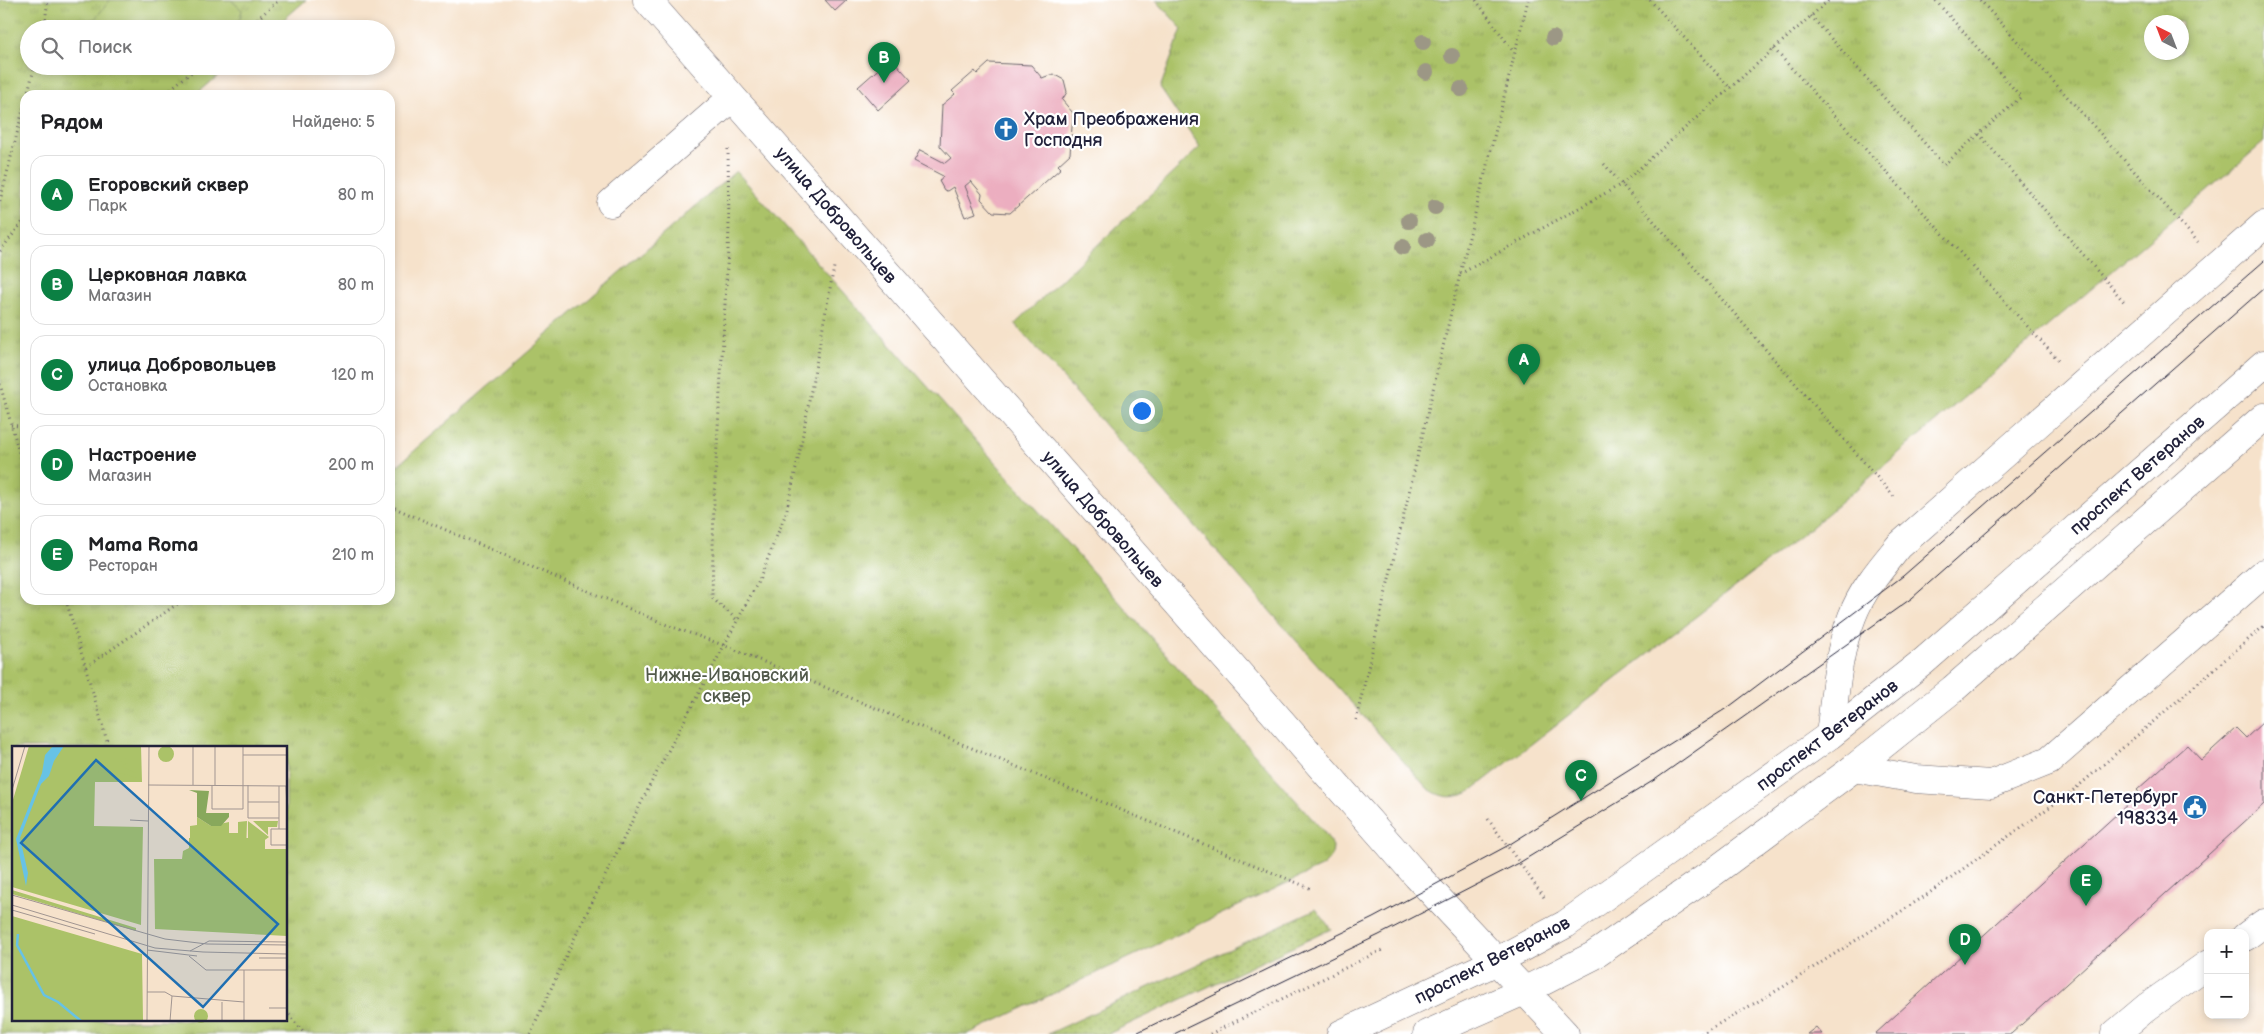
<!DOCTYPE html>
<html lang="ru">
<meta charset="utf-8">
<style>
:root{--surface:#fff;--page:#f2f2f2;--text:#202124;--muted:#757577;--line:#e0e0e0;--accent:#0b8043}
body{margin:0;font-family:"Balsamiq Sans",sans-serif;background:var(--page);color:var(--text)}
.controls{position:absolute;right:15px;bottom:15px;display:grid;overflow:hidden;border-radius:10px;box-shadow:0 2px 8px #0003}
.controls button{width:45px;height:45px;display:grid;place-items:center;padding:0;border:0;border-bottom:1px solid var(--line);background:var(--surface);color:var(--text);font:25px sans-serif}
.compass{position:absolute;left:2144px;top:15px;width:45px;height:45px;border-radius:50%;background:var(--surface);box-shadow:0 2px 8px #0003;rotate:318deg}
.you{position:absolute;left:1141px;top:410px;width:18px;height:18px;margin:-12px;border:4px solid #fff;border-radius:50%;background:#1a73e8;box-shadow:0 0 0 8px #1a73e833}
.badge{display:grid;place-items:center;width:32px;height:32px;border-radius:50%;background:var(--accent);color:#fff;font-size:16px;font-weight:700}
.pin{position:absolute;translate:-50% -41px;filter:drop-shadow(0 1px 2px #0008)}
.pin::after{content:'';position:absolute;top:26px;width:18px;height:15px;background:inherit;clip-path:polygon(0 0,100% 0,50% 100%)}
.list{margin:0;padding:0;list-style:none}
h2{display:flex;justify-content:space-between;align-items:center;height:65px;margin:0;padding:0 20px;font-size:21px}
h2 small{font-size:16px;font-weight:400;color:var(--muted)}
.list li{display:grid;grid-template-columns:32px 1fr auto;gap:15px;align-items:center;box-sizing:border-box;height:80px;margin:0 10px 10px;padding:0 10px;border:1px solid var(--line);border-radius:15px}
.list b{display:block;font-size:19px;white-space:nowrap}
.list p{margin:0;font-size:16px;white-space:nowrap;color:var(--muted)}
.list em{font-size:16px;font-style:normal;color:var(--muted)}
.icon{flex:none;width:28px;height:28px;fill:none;stroke:currentColor;stroke-width:2;stroke-linecap:round;stroke-linejoin:round}
.map{position:relative;flex:none;width:2264px;height:1034px;overflow:hidden}
.search{position:absolute;background:var(--surface);box-shadow:0 2px 8px #0003;left:20px;top:20px;width:375px;height:55px;display:flex;align-items:center;gap:12px;box-sizing:border-box;padding:0 18px;border-radius:28px;color:var(--muted);font-size:19px}
.panel{position:absolute;background:var(--surface);box-shadow:0 2px 8px #0003;left:20px;top:90px;width:375px;height:515px;border-radius:15px}
.map>svg:first-child{display:block}
.grass{fill:url(#grass-dots);stroke:#667252}
.park{fill:url(#park-tufts);stroke:#667252;fill-rule:evenodd}
.pitch{fill:#abc268;stroke:#667252}
.building{fill:#ecaec0}
.lines{fill:none;stroke-linecap:round;stroke-linejoin:round}
.minor-casing{stroke:#6c656d;stroke-width:29}
.major-casing{stroke:#6c656d;stroke-width:29}
.path{stroke:#6c656d;stroke-width:3;stroke-dasharray:1 4;stroke-linecap:butt}
.minor{stroke:#fff;stroke-width:28}
.major{stroke:#fff;stroke-width:28}
.tram{stroke:#22223b;stroke-width:1}
.tree{fill:#9c9785}
.labels{text-anchor:middle;stroke-width:4.5;stroke-linejoin:round;paint-order:stroke}
.poi-label{font-size:18px;fill:#22223b;stroke:#fff;text-anchor:start}
.street-label{font-size:18px;fill:#22223b;stroke:#fff}
.park-label{font-size:18px;fill:#525a4b;stroke:#fff}
.inset-river{fill:none;stroke:#67c2e5;stroke-width:2.5}
.inset-road{fill:none;stroke:#a19591;stroke-width:1}
.view{fill:#1f6fb2;fill-opacity:0.15;stroke:#1f6fb2;stroke-width:2.5}
.inset-edge{fill:none;stroke:#22223b;stroke-width:2.5}
</style>
<div class="map">
<svg width="2264" height="1034" viewBox="0 0 2264 1034">
<defs>
<pattern id="grass-dots" width="8" height="8" patternUnits="userSpaceOnUse" patternTransform="scale(1.25)"><rect width="8" height="8" fill="#abc268"/><path d="M2 2h.1M6 6h.1" fill="none" stroke="#93a65b" stroke-width="1.8" stroke-linecap="round"/></pattern>
<pattern id="park-tufts" width="24" height="20" patternUnits="userSpaceOnUse" patternTransform="scale(1.25)"><rect width="24" height="20" fill="#abc268"/><path d="M3 7l-1-3M5 7V3M7 7l1-3M15 17l-1-3M17 17v-4M19 17l1-3" fill="none" stroke="#93a65b"/></pattern>
</defs>
<rect width="100%" height="100%" fill="#fff"/>
<filter id="ink" filterUnits="userSpaceOnUse"><feTurbulence type="fractalNoise" baseFrequency=".02" numOctaves="2"/><feDisplacementMap in="SourceGraphic" scale="10" xChannelSelector="R" yChannelSelector="G"/><feConvolveMatrix kernelMatrix="1 2 1 2 8 2 1 2 1" color-interpolation-filters="sRGB"/></filter>
<filter id="wash" filterUnits="userSpaceOnUse"><feTurbulence type="fractalNoise" baseFrequency=".0096" numOctaves="4" result="noise"/><feDisplacementMap in="SourceGraphic" scale="20" xChannelSelector="R" yChannelSelector="G"/><feGaussianBlur stdDeviation="1.12" result="paint"/><feColorMatrix in="noise" values="0 0 0 0 0 0 0 0 0 0 0 0 0 0 0 0 0 1.4 0 .05"/><feComposite in="paint" operator="in"/></filter>
<g filter="url(#wash)">
<rect width="100%" height="100%" fill="#f6e2cb"/>
<polygon class="grass" points="1316,909 1331,929 1108,1034 1048,1034"/>
<g class="park">
<path d="M0,0H306L273,29H29V66H229L196,95H25V600H390V455L398,465L736,171L1324,832L1333,846L1332,856L1323,866L968,1034H0ZM14,748H286V1020H14Z"/>
<path d="M1156,0H2264V142L1813,526L1468,793C1451,799 1442,798 1427,788L1015,324L1200,147L1160,88L1182,29ZM2152,22H2182V52H2152Z"/>
</g>
<polygon class="pitch" points="110,0 231,0 242,10 240,19 229,29 170,29 151,22 142,29 55,29 58,17 80,21 95,19"/>
<g id="blocks">
<g class="building">
<polygon points="825,0 847,0 835,11"/>
<polygon points="891,58 911,80 878,110 858,87"/>
<polygon points="989,63 1031,65 1042,78 1053,74 1064,80 1067,92 1062,100 1073,113 1070,154 1058,165 1061,168 1010,213 993,212 981,199 982,194 971,181 965,186 976,213 965,217 953,187 947,191 944,190 939,181 943,176 914,161 920,150 945,163 951,158 940,146 942,105 955,94 952,91 975,71 977,74"/>
<polygon points="2264,721 2264,804 2011,1034 1875,1034 2140,793 2137,790 2187,745 2201,760 2236,728 2246,738"/>
<polygon points="1816,1027 1822,1034 1807,1034"/>
</g>
</g>
</g>
<g filter="url(#ink)">
<use href="#blocks" fill-opacity="0" stroke="#6c656d" stroke-width="1"/>
<g class="lines">
<defs>
<g id="minor">
<polyline points="647,0 1417,876 1565,1034"/>
<polyline points="611,203 732,98"/>
<path d="M1830,735C1835,696 1837,654 1852,617C1862,590 1881,568 1899,546L2264,225"/>
<polyline points="1854,768 1916,779 1991,784 2049,761 2264,573"/>
<polyline points="2245,937 2264,923"/>
<polyline points="2115,1034 2147,1007 2208,964"/>
</g>
<g id="major">
<polyline points="1341,1034 1497,961 1566,924 1830,735 1924,661 2264,364"/>
<polyline points="1427,1034 1524,991 1593,956 1707,877 1854,768 1953,689 2264,417"/>
</g>
</defs>
<use href="#minor" class="minor-casing"/>
<use href="#major" class="major-casing"/>
<g class="path">
<polyline points="1476,0 1513,51"/>
<polyline points="1650,0 1730,88"/>
<polyline points="1980,0 2198,242"/>
<polyline points="1811,16 1944,165 2021,97 1935,0"/>
<polyline points="44,29 48,0"/>
<polyline points="246,29 279,0"/>
<polyline points="1774,49 2060,362"/>
<polyline points="27,95 35,66"/>
<polyline points="163,95 199,66"/>
<polyline points="1979,134 2125,303"/>
<polyline points="728,149 729,231 714,499 712,598 736,619"/>
<polyline points="1604,164 1896,499"/>
<polyline points="0,201 25,102"/>
<polyline points="0,251 25,219"/>
<polyline points="1460,274 1622,184 1829,0"/>
<polyline points="0,384 25,474"/>
<polyline points="11,425 25,427"/>
<polyline points="390,506 667,625 723,645 1312,889"/>
<polyline points="66,600 109,748"/>
<polyline points="86,667 183,600"/>
<polyline points="1356,720 1460,274 1528,0"/>
<polyline points="1488,819 1546,900"/>
<polyline points="286,1011 305,1034"/>
<polyline points="530,1034 573,941 650,785 760,578 786,513 799,455 834,267"/>
<polyline points="1210,1034 1384,949"/>
<polyline points="1701,1034 1783,987 1925,896 2075,789 2264,626"/>
</g>
<use href="#minor" class="minor"/>
<use href="#major" class="major"/>
<g class="tram">
<polyline points="1134,1034 1373,918 1507,846 1730,706 1903,576 2264,261"/>
<polyline points="1174,1034 1379,935 1519,863 1656,779 1912,598 2264,288"/>
</g>
</g>
<g class="tree">
<circle cx="1553" cy="38" r="8"/>
<circle cx="1423" cy="42" r="8"/>
<circle cx="1452" cy="56" r="8"/>
<circle cx="1426" cy="72" r="8"/>
<circle cx="1461" cy="89" r="8"/>
<circle cx="1435" cy="207" r="8"/>
<circle cx="1409" cy="221" r="8"/>
<circle cx="1427" cy="240" r="8"/>
<circle cx="1403" cy="247" r="8"/>
</g>
</g>
<defs>
<symbol id="church-disc" viewBox="-11 -11 22 22"><circle r="9.5" fill="#1f6fb2" stroke="#fff"/><path d="M-1.2-6h2.4v3.5h3.3v2.4h-3.3V6h-2.4V-.1h-3.3v-2.4h3.3Z" fill="#fff"/></symbol>
<symbol id="civic-disc" viewBox="-11 -11 22 22"><circle r="9.5" fill="#1f6fb2" stroke="#fff"/><path d="M-.6-6.5H3V-4.5H.6V-3L4-1V1h2V6H-6V1h2V-1L-.6-3ZM-1.2 2.5V6h2.4V2.5Z" fill="#fff"/></symbol>
</defs>
<g fill-rule="evenodd">
<use href="#church-disc" x="992" y="115" width="28" height="28"/>
<use href="#civic-disc" x="2181" y="793" width="28" height="28"/>
</g>
<g class="labels">
<g class="poi-label">
<text x="1024" y="125">Храм Преображения<tspan x="1024" dy="21">Господня</tspan></text>
<text x="2178" y="803" text-anchor="end">Санкт-Петербург<tspan x="2178" dy="21">198334</tspan></text>
</g>
<g class="street-label">
<text transform="translate(836 215) rotate(49)" y="6">улица Добровольцев</text>
<text transform="translate(2137 475) rotate(-41)" y="6">проспект Ветеранов</text>
<text transform="translate(1103 519) rotate(49)" y="6">улица Добровольцев</text>
<text transform="translate(1827 735) rotate(-37)" y="6">проспект Ветеранов</text>
<text transform="translate(1492 960) rotate(-27)" y="6">проспект Ветеранов</text>
</g>
<g class="park-label">
<text x="727" y="681">Нижне-Ивановский<tspan x="727" dy="21">сквер</tspan></text>
</g>
</g>
<g transform="translate(12 746)">
<rect width="275" height="275" fill="#f6e2cb"/>
<path d="M185,71L199,80L217,76V87H226V76L235,75L234,106L200,127L171,114L178,104V80L185,79ZM236,75L257,91L236,106ZM241,75H266L265,81H256V89ZM0,144L124,182V185L0,148Z" fill="#abc268"/>
<path d="M177,44L197,45L194,67H217V71L209,80H199L185,71V47Z" fill="#88a85c"/>
<path d="M146 8a8 8 0 1 1 16 0a8 8 0 1 1-16 0ZM17,0H129L130,36H83L82,80L131,81L129,179L0,141V57ZM177,92H253V103H275V190L143,183L142,113H170L171,105L177,102ZM0,170L130,208L131,275H0ZM182 270a7 7 0 1 1 14 0a7 7 0 1 1-14 0Z" fill="#abc268"/>
<path d="M102,6L107,16L116,12L117,16L110,20L125,28V32L109,27L97,33L94,27L86,26L87,19L96,21L93,16Z" fill="#abc268"/>
<path d="M41,0H52L42,15L37,30L29,38L8,92L16,127L14,140L4,93L30,27L33,9Z" fill="#67c2e5"/>
<path class="inset-river" d="M6,188L5,199L32,249L46,256L69,275"/>
<path class="inset-road" d="M231,9H275M136,39L275,40M181,39V0M200,39V63H231V0M203,39V0M236,39V72H267M267,40V83M274,40L275,64M0,44L13,0M236,56H267M118,74L136,75M275,83H259V99H275M0,149L153,193L195,198L275,199M0,159L143,202L191,206L275,208M0,164L83,188M135,204L185,210M178,205L197,195L275,196M177,210L194,224H275M247,212H275M232,224V275M135,246H153L160,250M257,262H275M135,275L137,0M158,275L160,250L232,256M210,275V256"/>
<path class="view" d="M84,14L266,178L191,261L9,97Z"/>
<rect width="275" height="275" class="inset-edge"/>
</g>
</svg>
<div class="controls">
<button>+</button>
<button>−</button>
</div>
<svg class="compass" viewBox="-18 -18 36 36"><path d="M0-13l5 13h-10z" fill="#e53935"/><path d="M0 13l5-13h-10z" fill="#757577"/></svg>
<div class="you"></div>
<div class="pin badge" style="left:1524px;top:385px">A</div>
<div class="pin badge" style="left:884px;top:83px">B</div>
<div class="pin badge" style="left:1581px;top:801px">C</div>
<div class="pin badge" style="left:1965px;top:965px">D</div>
<div class="pin badge" style="left:2086px;top:906px">E</div>
<div class="search"><svg class="icon" aria-label="search" viewBox="0 0 24 24"><circle cx="10" cy="10" r="6"/><path d="M15 15l6 6"/></svg>Поиск</div>
<section class="panel">
<h2>Рядом<small>Найдено: 5</small></h2>
<ul class="list">
<li><span class="badge">A</span><div><b>Егоровский сквер</b><p>Парк</p></div><em>80 m</em></li>
<li><span class="badge">B</span><div><b>Церковная лавка</b><p>Магазин</p></div><em>80 m</em></li>
<li><span class="badge">C</span><div><b>улица Добровольцев</b><p>Остановка</p></div><em>120 m</em></li>
<li><span class="badge">D</span><div><b>Настроение</b><p>Магазин</p></div><em>200 m</em></li>
<li><span class="badge">E</span><div><b>Mama Roma</b><p>Ресторан</p></div><em>210 m</em></li>
</ul>
</section>
</div>
